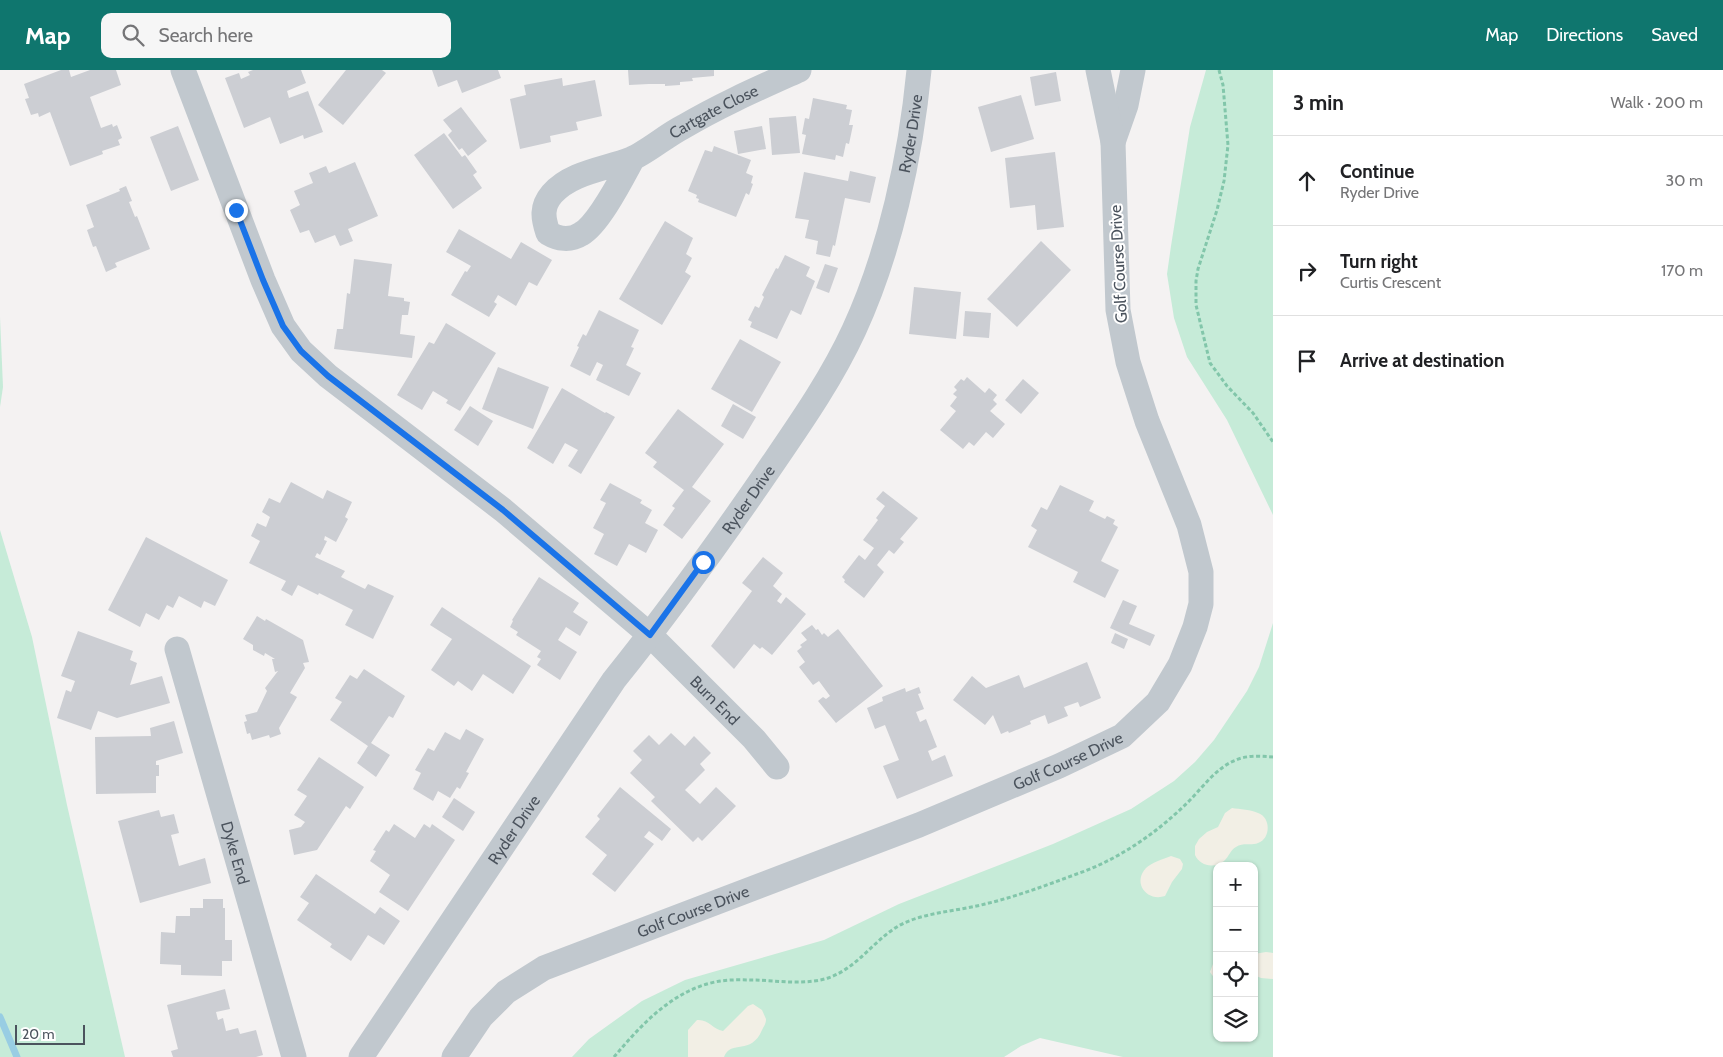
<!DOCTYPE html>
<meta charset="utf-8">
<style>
:root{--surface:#fff;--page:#f6f6f6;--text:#202124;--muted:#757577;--line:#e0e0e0;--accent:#0f766e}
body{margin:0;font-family:Cabin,sans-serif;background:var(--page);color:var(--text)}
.controls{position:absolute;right:15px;bottom:15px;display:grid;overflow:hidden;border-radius:10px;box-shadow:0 1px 4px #0004}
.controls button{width:45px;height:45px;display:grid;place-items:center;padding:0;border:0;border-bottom:1px solid var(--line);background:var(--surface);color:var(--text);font:25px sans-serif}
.scale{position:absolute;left:15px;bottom:12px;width:70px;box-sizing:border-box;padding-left:5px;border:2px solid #4b535d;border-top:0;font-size:14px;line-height:18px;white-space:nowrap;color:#4b535d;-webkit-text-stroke:4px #fff;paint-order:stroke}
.stop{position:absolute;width:15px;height:15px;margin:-11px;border:4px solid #1a73e8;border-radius:50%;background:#fff}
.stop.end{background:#1a73e8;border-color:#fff;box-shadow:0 1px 5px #0008}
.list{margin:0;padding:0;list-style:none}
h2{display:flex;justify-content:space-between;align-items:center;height:65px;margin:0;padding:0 20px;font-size:21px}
h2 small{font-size:16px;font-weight:400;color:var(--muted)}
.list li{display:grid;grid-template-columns:32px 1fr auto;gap:15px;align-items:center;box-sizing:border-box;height:90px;padding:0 20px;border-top:1px solid var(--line)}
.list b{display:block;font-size:19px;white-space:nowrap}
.list p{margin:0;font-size:16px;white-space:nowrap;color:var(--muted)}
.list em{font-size:16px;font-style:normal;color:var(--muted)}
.icon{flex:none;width:28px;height:28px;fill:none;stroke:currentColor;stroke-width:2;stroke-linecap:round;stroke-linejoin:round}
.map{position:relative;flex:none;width:1273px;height:987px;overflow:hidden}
header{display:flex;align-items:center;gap:30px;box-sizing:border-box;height:70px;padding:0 25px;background:var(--accent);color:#fff}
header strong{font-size:24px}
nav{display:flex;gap:28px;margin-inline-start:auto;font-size:18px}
.search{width:350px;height:45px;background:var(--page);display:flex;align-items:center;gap:12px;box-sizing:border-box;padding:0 18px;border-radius:10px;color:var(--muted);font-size:19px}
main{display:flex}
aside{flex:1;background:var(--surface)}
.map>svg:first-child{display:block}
.green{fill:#c6ebd8;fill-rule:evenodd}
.sand{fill:#f2efe5}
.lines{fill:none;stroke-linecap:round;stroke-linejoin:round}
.stream{stroke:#98cde3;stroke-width:7}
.building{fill:#ccced3}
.path{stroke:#82c6aa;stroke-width:3;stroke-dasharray:4 2.5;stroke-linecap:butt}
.street{stroke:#c1c8ce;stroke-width:25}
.route{stroke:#1a73e8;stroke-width:6}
.labels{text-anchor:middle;stroke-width:4;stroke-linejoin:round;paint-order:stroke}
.street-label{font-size:16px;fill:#4b535d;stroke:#fff}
</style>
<header>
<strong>Map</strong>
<div class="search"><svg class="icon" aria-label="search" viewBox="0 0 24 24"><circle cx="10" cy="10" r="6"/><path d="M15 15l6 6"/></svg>Search here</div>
<nav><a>Map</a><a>Directions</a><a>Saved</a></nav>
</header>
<main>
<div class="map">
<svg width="1273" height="987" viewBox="0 0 1273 987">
<rect width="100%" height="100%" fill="#f4f2f2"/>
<g class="green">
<polygon points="1206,0 1273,0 1273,445 1227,350 1187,287 1174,248 1167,204 1171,176 1190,57"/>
<polygon points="0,247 3,317 0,337"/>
<polygon points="0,460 32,567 67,735 125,987 0,987"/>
<path d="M1273,553V987H1123L1040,968L1021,976L1004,987H572L589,969L642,931L685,910L824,870L899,834L1053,774L1131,739L1174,711L1195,692L1214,670L1247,621L1259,597ZM1217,796H1254V968H1217Z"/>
</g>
<g class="sand">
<path d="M1232,738C1239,739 1252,740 1258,743C1271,747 1271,769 1258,773C1251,776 1243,772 1236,777C1230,780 1229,787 1224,791C1214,799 1200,796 1195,785V776L1199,769L1207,762L1218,757L1225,743Z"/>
<path d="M1171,786L1180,789L1183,794L1182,799L1172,812L1165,826C1147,832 1132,813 1146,798C1151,793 1163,789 1171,786Z"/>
<polygon points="1266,882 1273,883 1273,909 1261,908 1254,905 1254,884"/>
<polygon points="1217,890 1217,912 1210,902 1213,894"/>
<path d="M753,934L762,940L766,949C766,954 764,956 762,960C751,986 731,969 724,987H688V960L697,950C709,949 712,959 723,961L748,936Z"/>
</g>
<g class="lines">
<polyline class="stream" points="0,947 17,987"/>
</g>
<g class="building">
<polygon points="61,0 69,0 71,7 90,0 116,0 121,15 90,27 101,58 112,54 113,57 117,55 122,68 118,70 120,75 102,81 103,84 70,96 50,42 39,47 38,43 31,45 25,29 29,28 24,14"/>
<polygon points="253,0 301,0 306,13 287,21 289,28 308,21 323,62 304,69 303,65 280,74 270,47 244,58 225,8 239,3 241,9 250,5 248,2"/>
<polygon points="346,0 382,0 386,3 343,55 318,35"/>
<polygon points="432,0 498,0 501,8 462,23 457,10 438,17"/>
<polygon points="628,0 714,0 714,6 692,8 693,11 680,12 680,15 665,16 665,14 649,14 629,15"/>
<polygon points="1056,2 1061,31 1035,36 1030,7"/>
<polygon points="562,8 563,16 595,10 602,46 576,52 578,60 550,66 551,72 520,79 510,29 526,25 524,15"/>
<polygon points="1021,25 1034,69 991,82 978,37"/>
<polygon points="813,28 847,35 846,39 852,40 849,55 853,55 849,74 846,73 843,87 836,85 835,90 802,84 806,65 802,64 805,48 809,49"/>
<polygon points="461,37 487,71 468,86 462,78 459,80 448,65 452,61 443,50"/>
<polygon points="796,46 800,83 772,85 769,48"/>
<polygon points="178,56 199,110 171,121 150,67"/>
<polygon points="762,56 766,79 738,84 734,61"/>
<polygon points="444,63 462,87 465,85 477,102 473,105 482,118 453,139 414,85"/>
<polygon points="714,76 751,90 746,103 753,106 751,113 753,114 749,125 746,123 736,147 698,132 699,129 696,128 697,125 688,121 705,80 712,82"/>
<polygon points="1055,82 1064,157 1037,160 1035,135 1010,138 1005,88"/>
<polygon points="355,92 378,146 348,159 353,171 340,176 335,165 315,173 309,160 300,163 290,140 300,135 294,121 313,113 309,103 326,96 329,103"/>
<polygon points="850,101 876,107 870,133 845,128 835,176 833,175 830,187 816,184 818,171 805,168 809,150 795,148 804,102 848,111"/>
<polygon points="126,116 132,131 129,132 135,147 137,146 150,179 115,193 117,197 106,202 96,176 93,177 87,160 94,157 86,135 120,121 119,119"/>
<polygon points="665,151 693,168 686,184 692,188 685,202 691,206 662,255 619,229"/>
<polygon points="459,159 511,189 521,172 552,190 537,216 529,212 516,236 498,225 494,232 497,234 489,247 451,225 465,201 467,202 471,196 446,182"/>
<polygon points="1041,171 1071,200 1017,257 987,229"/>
<polygon points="785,185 810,197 806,206 815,211 801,245 791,240 777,269 750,257 752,252 748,250 755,236 759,238 764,227 762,225 776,198 778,199"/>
<polygon points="354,189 392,194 388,226 404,228 404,231 410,232 408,245 402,245 400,264 415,266 412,288 334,279 337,259 343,259 347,223 350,224"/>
<polygon points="825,194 838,198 829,223 816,218"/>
<polygon points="914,217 961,222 956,269 909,264"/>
<polygon points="599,240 639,260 631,277 634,278 626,295 641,303 629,326 596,310 603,295 597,292 590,306 570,296 579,277 577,276 583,264 586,266"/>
<polygon points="965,241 991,243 989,268 963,266"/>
<polygon points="446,253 496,283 460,341 446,333 448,330 433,321 422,340 397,325 429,272 434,274"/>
<polygon points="740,269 781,292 752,342 711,319"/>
<polygon points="498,297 549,317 533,359 482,339"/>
<polygon points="967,307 985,323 989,318 997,325 993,330 997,334 990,341 1005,354 993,368 986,362 974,376 969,372 963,379 940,360 956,341 950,336 957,327 953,324 957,320 954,317 961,309 964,311"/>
<polygon points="1023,309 1039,323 1021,344 1005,330"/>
<polygon points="562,318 605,343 606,342 615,347 581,404 568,396 578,380 565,373 553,394 527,378"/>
<polygon points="733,334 756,347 743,369 721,356"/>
<polygon points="470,336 493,351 478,376 454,360"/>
<polygon points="678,339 724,374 692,417 711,431 682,469 663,455 675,438 672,436 684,420 653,397 657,392 645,383"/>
<polygon points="291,412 323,429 327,420 352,432 345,447 348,449 336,472 325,466 324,470 327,471 320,485 317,483 315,487 345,501 341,507 365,519 368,514 394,526 373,569 345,555 353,540 319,523 318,525 298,515 292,526 281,520 286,511 249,493 260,471 251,466 257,453 266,457 270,447 262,442 269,428 280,433"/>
<polygon points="610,413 642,430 640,433 652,440 645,453 658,460 646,483 629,474 617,496 594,484 604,464 593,458 606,433 600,430"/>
<polygon points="1060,415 1094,431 1089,441 1105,449 1107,446 1115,450 1113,454 1118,457 1101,491 1119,500 1105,528 1073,512 1078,502 1028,477 1037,460 1031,456 1041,437 1047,440"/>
<polygon points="883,421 918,448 900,469 904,472 894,484 889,480 877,495 884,502 864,528 844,512 845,510 842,507 859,485 865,490 874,478 863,470 878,450 876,448 885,436 876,429"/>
<polygon points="146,467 228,510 215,536 204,531 201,538 179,526 173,538 167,535 159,550 146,543 140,557 108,540"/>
<polygon points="763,487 783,503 773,516 782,524 777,531 781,534 786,527 806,544 772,585 762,577 760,579 754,574 734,599 711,576 752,521 742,513"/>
<polygon points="539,507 579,533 573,542 588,552 580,566 566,557 558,570 577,582 560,610 537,595 541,589 537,587 541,581 516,565 518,562 510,557 513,551 512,550"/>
<polygon points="1123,530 1137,536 1129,554 1155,565 1150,576 1110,558"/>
<polygon points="442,537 531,596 513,624 483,604 472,621 458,611 454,616 431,600 452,569 430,555"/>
<polygon points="257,546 265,551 266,549 303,570 309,592 303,593 305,598 290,623 297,627 279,658 281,664 270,668 269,665 252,670 250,663 247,664 244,652 247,651 245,645 257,642 267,621 265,618 278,601 275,602 272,589 275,589 265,583 264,586 253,580 253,575 243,569"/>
<polygon points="812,555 816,560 818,559 822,565 824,563 828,567 838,559 883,616 836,653 818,631 823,627 826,629 830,626 819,611 813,615 799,597 805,592 797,581 802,577 800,575 807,570 801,563"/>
<polygon points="78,561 133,581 130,590 137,593 130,615 162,606 170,633 117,648 98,641 91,660 57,648 66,620 71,622 75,611 61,606"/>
<polygon points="1115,563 1128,569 1124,579 1111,573"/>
<polygon points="1087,592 1101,628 1080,637 1078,632 1064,637 1068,646 1048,654 1045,645 1030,651 1031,654 1009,663 1008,661 1001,664 993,645 985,655 953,630 972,606 986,618 1019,605 1024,618"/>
<polygon points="364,599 405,626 393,648 389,646 371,673 390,685 376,707 357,693 368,676 330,650 342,632 335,628 350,605 357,609"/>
<polygon points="919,617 921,623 918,624 924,639 916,642 920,652 926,649 937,677 928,681 932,691 945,685 953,706 897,729 883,696 899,690 885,655 875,659 867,638 883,631 882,627 905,618 906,622"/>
<polygon points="174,651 183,683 156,691 156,695 159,695 159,706 156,706 156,723 96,724 95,667 151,666 150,658"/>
<polygon points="466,659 484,669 466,702 469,703 460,719 457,717 450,728 438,721 433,731 413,719 421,703 415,700 428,678 434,681 445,662 460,670"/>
<polygon points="671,663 685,676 694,666 711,683 700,694 705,700 685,720 700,734 716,717 736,736 702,771 698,767 693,772 651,731 655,727 630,703 642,690 633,681 649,665 659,675"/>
<polygon points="319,687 364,717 350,739 346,736 317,780 294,785 289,760 301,757 305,752 294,745 307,726 297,720"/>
<polygon points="620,717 671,759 662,771 649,761 644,767 654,774 615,822 592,804 607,785 585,767 600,749 597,746"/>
<polygon points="454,728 475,742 463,761 442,747"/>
<polygon points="159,740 161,747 174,744 179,763 171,765 179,796 205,788 211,813 140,833 118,751"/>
<polygon points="394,754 415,768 424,754 430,758 432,754 455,770 408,841 379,822 390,805 370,791 376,781 373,780 386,760 389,762"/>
<polygon points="316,804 375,844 380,837 400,851 384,875 368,865 351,891 330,877 332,874 297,850 309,833 300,827"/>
<polygon points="203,829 223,829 223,838 225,838 225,870 232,870 232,891 222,891 222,906 181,905 181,895 160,894 161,862 175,863 176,846 190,846 190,838 203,838"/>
<polygon points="225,919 230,939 216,942 218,950 223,948 226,961 238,958 240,964 256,960 263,985 256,987 173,987 171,981 178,979 167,935"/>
</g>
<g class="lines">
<g class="path">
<polyline points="1219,0 1223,15 1228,75 1224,111 1217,140 1198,199 1196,211 1196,235 1210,293 1227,316 1253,343 1273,372"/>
<path d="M614,987C641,955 672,921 715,912C729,909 743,910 756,910C779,911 806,915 828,908C860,897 875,867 904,853C929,842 958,841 985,834C1019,826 1052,813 1085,801C1123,786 1156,763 1185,735C1201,720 1215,698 1236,690C1247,685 1261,686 1273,687"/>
</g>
<g class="street">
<path id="s1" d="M183,0L263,210L283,256L301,281L328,306L503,440L650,565L754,669L777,697"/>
<polyline points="1113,72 1126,35 1133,0"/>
<path id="s2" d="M633,88C622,108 599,154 581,164C570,171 558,169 548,163C543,148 541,137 552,124C571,102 606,99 631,89C646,83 667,65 683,57C720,35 759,18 799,0"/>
<path id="s3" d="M177,579L294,987"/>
<path id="s4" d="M361,987L614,610C667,544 717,475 765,405C797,358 830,312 854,260C890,182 911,85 919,0"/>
<path id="s5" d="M454,987L481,947L506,922L544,898L919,755L1059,696L1122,666L1158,632L1180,595L1195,557L1201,534V502L1189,455L1147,351L1128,292L1118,240L1113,72L1098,0"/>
</g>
</g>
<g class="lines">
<polyline class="route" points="236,140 263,210 283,256 301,281 328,306 503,440 650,565 703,492"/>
</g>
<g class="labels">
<g class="street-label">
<text dy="6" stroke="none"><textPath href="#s2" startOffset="352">Cartgate Close</textPath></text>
<text dy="6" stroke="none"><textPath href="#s4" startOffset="1084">Ryder Drive</textPath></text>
<text transform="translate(1118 194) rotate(-93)" y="6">Golf Course Drive</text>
<text dy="6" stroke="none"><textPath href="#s4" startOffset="679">Ryder Drive</textPath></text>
<text dy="6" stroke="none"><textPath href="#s1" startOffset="848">Burn End</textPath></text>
<text dy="6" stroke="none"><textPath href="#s5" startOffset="692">Golf Course Drive</textPath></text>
<text dy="6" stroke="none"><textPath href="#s4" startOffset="274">Ryder Drive</textPath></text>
<text dy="6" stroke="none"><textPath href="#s3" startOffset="212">Dyke End</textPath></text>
<text dy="6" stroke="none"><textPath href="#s5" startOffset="288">Golf Course Drive</textPath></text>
</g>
</g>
</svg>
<div class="controls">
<button>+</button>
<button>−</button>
<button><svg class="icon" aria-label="locate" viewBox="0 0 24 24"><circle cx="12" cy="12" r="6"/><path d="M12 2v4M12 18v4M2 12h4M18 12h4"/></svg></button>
<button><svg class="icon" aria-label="layers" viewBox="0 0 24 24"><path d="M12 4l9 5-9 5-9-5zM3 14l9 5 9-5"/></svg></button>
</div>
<div class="scale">20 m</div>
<div class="stop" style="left:703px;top:492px"></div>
<div class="stop end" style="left:236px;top:140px"></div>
</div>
<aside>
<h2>3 min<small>Walk · 200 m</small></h2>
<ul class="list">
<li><svg class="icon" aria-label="ahead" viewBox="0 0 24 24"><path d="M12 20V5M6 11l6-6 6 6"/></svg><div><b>Continue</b><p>Ryder Drive</p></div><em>30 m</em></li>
<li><svg class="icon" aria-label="right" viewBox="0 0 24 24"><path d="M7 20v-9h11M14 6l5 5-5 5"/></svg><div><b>Turn right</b><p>Curtis Crescent</p></div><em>170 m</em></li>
<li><svg class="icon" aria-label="arrive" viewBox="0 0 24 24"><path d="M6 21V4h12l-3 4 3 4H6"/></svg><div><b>Arrive at destination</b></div></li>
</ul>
</aside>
</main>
